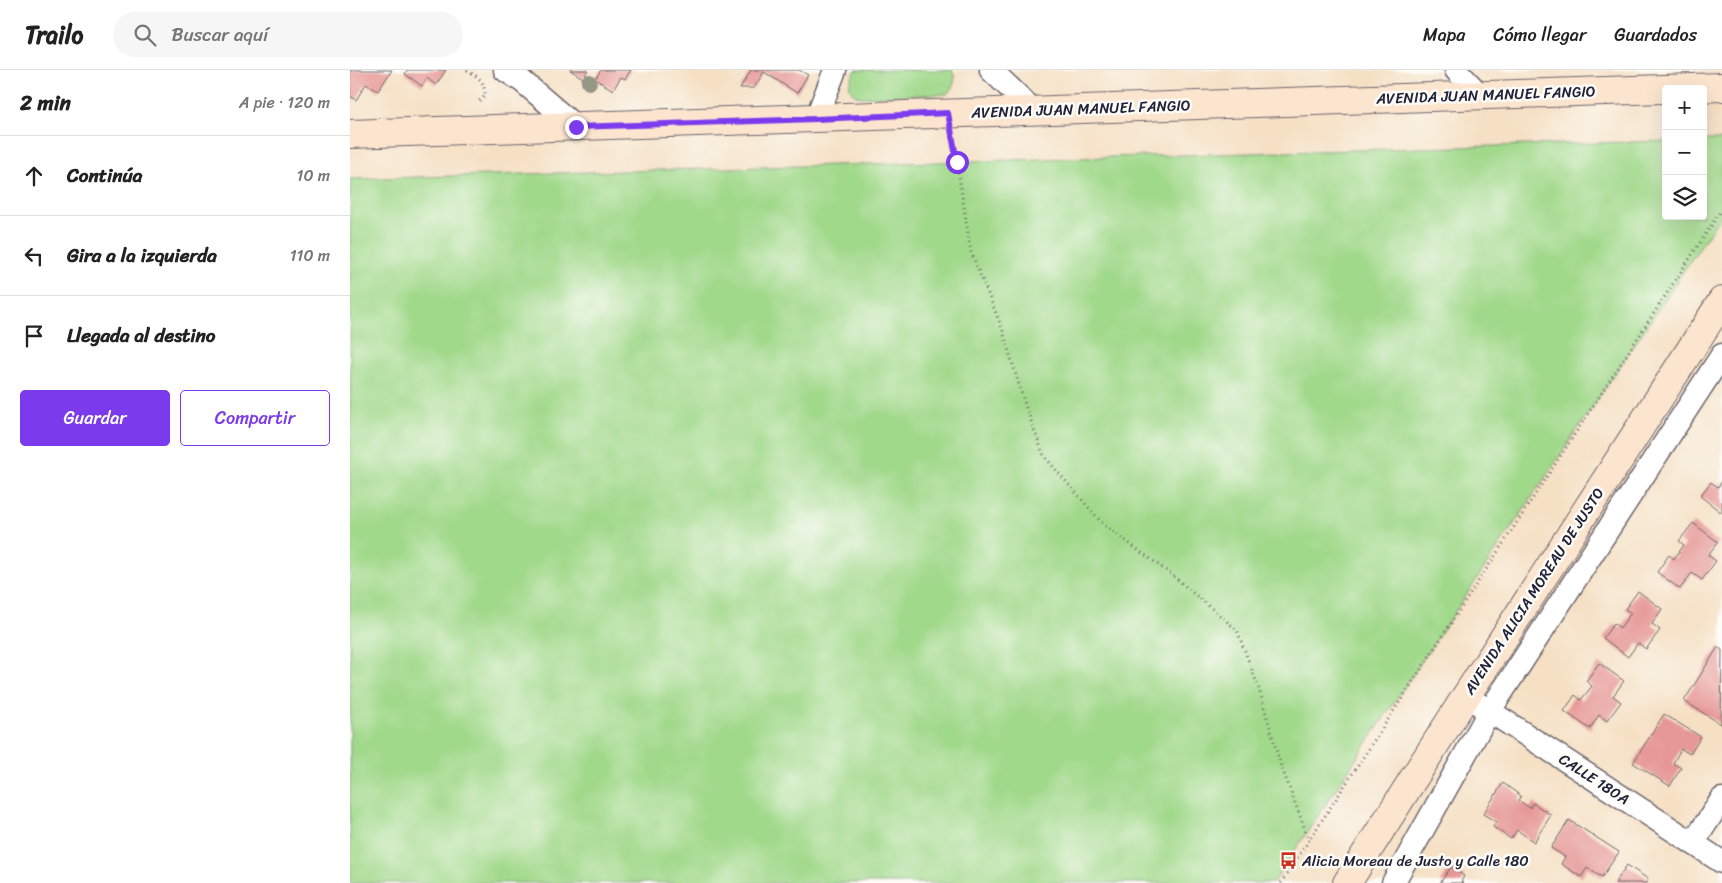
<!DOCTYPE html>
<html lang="es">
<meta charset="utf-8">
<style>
:root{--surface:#fff;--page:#f6f6f6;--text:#222;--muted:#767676;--line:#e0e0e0;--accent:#7c3aed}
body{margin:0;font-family:Sriracha,sans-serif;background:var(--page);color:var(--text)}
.controls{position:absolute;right:15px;top:15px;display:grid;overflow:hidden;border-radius:5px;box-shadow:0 5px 20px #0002}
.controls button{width:45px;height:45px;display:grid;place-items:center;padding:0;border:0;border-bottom:1px solid var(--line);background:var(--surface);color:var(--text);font:25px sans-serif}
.stop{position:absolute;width:15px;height:15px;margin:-11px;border:4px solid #7c3aed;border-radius:50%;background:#fff}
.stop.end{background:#7c3aed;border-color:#fff;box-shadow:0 1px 5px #0008}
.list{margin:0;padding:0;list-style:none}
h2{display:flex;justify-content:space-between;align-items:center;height:65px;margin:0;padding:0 20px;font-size:21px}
h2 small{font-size:16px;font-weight:400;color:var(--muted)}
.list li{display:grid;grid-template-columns:32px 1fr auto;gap:15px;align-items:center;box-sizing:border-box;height:80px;padding:0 20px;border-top:1px solid var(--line)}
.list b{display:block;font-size:19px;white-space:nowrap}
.list em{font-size:16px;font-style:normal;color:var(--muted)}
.actions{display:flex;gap:10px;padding:15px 20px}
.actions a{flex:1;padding:11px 0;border:1px solid var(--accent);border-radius:5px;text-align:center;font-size:18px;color:var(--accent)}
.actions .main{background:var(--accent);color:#fff}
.icon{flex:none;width:28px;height:28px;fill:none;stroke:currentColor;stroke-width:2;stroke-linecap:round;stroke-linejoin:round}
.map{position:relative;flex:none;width:1372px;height:813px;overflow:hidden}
header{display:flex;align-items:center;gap:30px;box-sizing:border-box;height:70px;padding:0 25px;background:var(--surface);border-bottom:1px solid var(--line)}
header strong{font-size:24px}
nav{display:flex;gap:28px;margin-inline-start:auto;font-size:18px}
.search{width:350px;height:45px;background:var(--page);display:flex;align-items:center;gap:12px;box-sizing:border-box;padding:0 18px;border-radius:28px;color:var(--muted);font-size:19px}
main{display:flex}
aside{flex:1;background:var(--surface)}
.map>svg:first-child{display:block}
.green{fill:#a1d98b;stroke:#627e63}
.building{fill:#e69896}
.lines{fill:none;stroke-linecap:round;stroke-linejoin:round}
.minor-casing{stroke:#6c646b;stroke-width:25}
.secondary-casing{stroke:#6c646b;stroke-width:30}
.path{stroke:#6c646b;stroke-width:3;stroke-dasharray:1 4;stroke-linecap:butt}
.minor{stroke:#fff;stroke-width:22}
.secondary{stroke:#fce5cf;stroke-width:28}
.tree{fill:#969686}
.route{stroke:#7c3aed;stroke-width:6}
.labels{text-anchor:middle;stroke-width:5;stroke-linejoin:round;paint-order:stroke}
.street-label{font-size:15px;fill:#22223b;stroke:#fdfcf7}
.poi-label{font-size:15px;fill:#22223b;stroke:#fdfcf7;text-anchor:start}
</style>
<header>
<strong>Trailo</strong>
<div class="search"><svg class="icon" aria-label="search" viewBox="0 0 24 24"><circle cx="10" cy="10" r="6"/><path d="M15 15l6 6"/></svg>Buscar aquí</div>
<nav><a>Mapa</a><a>Cómo llegar</a><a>Guardados</a></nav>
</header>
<main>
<aside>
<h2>2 min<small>A pie · 120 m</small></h2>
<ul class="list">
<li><svg class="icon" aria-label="ahead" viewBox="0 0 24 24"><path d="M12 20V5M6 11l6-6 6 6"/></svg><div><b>Continúa</b></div><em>10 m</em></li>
<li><svg class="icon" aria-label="left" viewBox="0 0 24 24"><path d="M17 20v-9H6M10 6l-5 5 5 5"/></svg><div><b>Gira a la izquierda</b></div><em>110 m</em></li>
<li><svg class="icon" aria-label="arrive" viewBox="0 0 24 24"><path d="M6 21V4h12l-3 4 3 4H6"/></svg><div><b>Llegada al destino</b></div></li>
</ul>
<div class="actions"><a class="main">Guardar</a><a>Compartir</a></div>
</aside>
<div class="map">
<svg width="1372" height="813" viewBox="0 0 1372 813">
<rect width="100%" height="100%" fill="#fdfcf7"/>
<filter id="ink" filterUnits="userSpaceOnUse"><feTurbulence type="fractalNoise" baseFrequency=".02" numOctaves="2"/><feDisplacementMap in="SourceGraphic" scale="10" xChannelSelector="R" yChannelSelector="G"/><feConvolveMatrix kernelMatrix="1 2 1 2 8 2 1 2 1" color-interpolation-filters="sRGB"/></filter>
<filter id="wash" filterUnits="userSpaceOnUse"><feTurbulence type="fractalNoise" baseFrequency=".0096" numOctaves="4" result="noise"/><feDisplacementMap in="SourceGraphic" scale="20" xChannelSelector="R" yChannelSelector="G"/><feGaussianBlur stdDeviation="1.12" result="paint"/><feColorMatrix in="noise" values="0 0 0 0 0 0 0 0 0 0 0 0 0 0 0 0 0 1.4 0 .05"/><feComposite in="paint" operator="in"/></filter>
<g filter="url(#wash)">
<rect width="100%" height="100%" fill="#f5e0c4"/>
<g class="green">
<path d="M506,0H602C607,10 604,16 597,24L511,27C494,21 499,12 506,0Z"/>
<polygon points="1353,70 1372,70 1372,144 923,813 0,813 0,109 1316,71 1316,146 1353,146"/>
</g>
<g id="blocks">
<g class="building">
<polygon points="0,0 42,0 28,21 16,14 6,30 0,26"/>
<polygon points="57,0 96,0 86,15 77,8 72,16 55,4"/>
<polygon points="220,0 238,0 233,8"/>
<polygon points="251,0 281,0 275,9 271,7 263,20 245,9"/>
<polygon points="401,0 449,0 458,5 447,23 414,2 404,18 390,18"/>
<polygon points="1372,411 1372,443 1350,426 1361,412 1368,417"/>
<polygon points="1343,453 1368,472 1358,485 1366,491 1352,510 1342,503 1330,519 1307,502 1319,485 1324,489 1334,475 1329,471"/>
<polygon points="1288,521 1312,539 1302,554 1310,560 1296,579 1288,573 1278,587 1253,568 1264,553 1270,558 1281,543 1275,539"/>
<polygon points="1368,577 1372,580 1371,654 1334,631"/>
<polygon points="1249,593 1274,611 1263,626 1271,632 1257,651 1249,645 1240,659 1214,641 1225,625 1231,630 1242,616 1236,611"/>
<polygon points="1314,644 1351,667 1340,684 1331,679 1323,693 1331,698 1320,716 1283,693"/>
<polygon points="1153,713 1171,726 1168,730 1180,738 1183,733 1201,745 1184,772 1167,760 1161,769 1143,757 1146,752 1133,744"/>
<polygon points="1219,750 1269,782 1252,807 1237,798 1231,807 1211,794 1215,787 1201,778"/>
<polygon points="1277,795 1298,809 1296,813 1265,813"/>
<polygon points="1101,797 1114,806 1111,812 1113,813 1090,813"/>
</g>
</g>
</g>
<g filter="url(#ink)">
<use href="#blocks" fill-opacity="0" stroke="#6c646b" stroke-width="1"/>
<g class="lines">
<defs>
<g id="minor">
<polyline points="155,0 172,11 226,57"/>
<polyline points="641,0 684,41"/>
<polyline points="1106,0 1129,24"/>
<polyline points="466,49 485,0"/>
<polyline points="1127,633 1372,792"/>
<polyline points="1343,773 1372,729"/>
<polyline points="1043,813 1139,642 1372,285"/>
</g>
<g id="secondary">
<polyline points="0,64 1372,17"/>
<polyline points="997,813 1116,626 1372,231"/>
</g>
</defs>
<use href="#minor" class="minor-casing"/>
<use href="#secondary" class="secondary-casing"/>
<g class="path">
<path d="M117,0C129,8 135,11 135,26L127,33"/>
<polyline points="603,68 621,182 652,258 675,335 694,386 753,454 822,505 887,560 909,619 930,693 959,770"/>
<polyline points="931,813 1372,139"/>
</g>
<use href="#minor" class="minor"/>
<use href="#secondary" class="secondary"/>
</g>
<circle class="tree" cx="239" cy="12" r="8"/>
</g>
<g class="lines" filter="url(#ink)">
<polyline class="route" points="226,57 466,49 598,43 607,92"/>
</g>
<defs>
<symbol id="bus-bare" viewBox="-9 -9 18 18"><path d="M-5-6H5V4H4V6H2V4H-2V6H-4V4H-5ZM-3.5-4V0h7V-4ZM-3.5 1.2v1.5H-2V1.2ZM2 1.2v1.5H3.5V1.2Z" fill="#c8321e" stroke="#fdfcf7" stroke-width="2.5" paint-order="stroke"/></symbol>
</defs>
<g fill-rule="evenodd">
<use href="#bus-bare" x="926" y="778" width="25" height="25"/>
</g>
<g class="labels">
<g class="street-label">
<text transform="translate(1136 25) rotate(-2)" y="5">AVENIDA JUAN MANUEL FANGIO</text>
<text transform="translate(731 39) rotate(-2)" y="5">AVENIDA JUAN MANUEL FANGIO</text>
<text transform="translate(1184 521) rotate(-57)" y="5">AVENIDA ALICIA MOREAU DE JUSTO</text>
<text transform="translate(1244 709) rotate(33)" y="5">CALLE 180A</text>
</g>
<g class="poi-label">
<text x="952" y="796">Alicia Moreau de Justo y Calle 180</text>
</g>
</g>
</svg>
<div class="controls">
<button>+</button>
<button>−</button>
<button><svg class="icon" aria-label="layers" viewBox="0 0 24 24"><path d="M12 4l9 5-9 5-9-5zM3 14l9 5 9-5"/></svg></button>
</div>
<div class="stop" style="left:607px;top:92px"></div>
<div class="stop end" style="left:226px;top:57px"></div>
</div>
</main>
